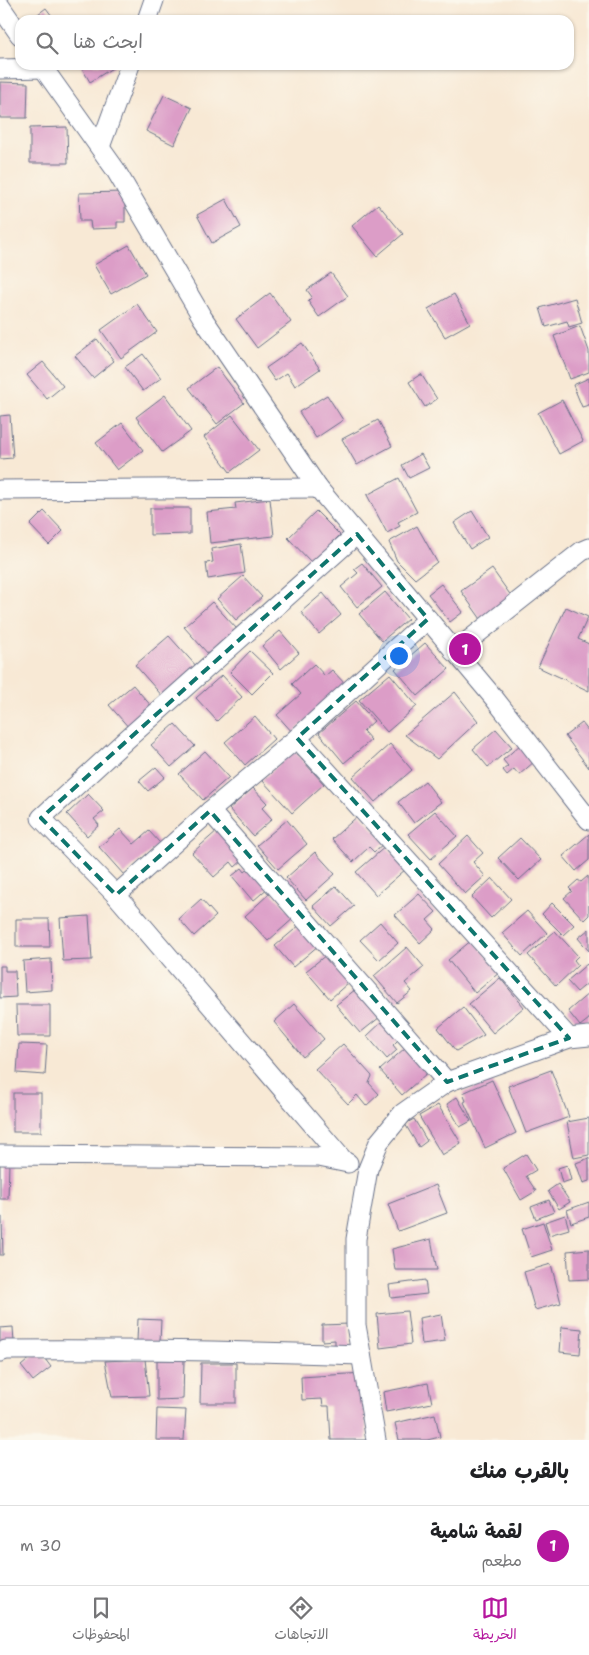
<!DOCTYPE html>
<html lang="ar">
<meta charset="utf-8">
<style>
:root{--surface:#fff;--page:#f6f6f6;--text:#202124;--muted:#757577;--line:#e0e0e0;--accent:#b5179e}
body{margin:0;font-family:"Shantell Sans","Playpen Sans Arabic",sans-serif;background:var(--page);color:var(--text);direction:rtl}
.you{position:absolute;left:398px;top:655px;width:18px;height:18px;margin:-12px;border:4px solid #fff;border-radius:50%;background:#1a73e8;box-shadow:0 0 0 8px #1a73e833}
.badge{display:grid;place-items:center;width:32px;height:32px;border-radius:50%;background:var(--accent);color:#fff;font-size:16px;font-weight:700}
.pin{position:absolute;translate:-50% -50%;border:2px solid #fff;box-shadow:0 1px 5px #0006}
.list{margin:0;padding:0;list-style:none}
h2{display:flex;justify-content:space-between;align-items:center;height:65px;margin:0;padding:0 20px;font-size:21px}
h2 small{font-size:16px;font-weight:400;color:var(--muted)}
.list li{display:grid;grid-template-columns:32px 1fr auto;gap:15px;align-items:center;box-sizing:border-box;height:80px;padding:0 20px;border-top:1px solid var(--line)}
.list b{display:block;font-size:19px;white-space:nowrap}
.list p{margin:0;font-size:16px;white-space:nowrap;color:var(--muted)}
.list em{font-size:16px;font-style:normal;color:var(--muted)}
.icon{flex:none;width:28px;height:28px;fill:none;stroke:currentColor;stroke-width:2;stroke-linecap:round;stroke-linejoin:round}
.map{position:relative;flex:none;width:589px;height:1440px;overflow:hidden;direction:ltr}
.search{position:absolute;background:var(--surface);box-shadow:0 1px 4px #0004;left:15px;right:15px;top:15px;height:55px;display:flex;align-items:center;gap:12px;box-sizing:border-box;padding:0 18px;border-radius:15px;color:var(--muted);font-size:19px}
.sheet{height:145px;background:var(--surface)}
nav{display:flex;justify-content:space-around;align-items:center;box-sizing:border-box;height:70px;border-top:1px solid var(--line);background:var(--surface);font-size:14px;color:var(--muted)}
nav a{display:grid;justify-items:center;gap:2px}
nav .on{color:var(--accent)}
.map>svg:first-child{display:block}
.building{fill:#dc9dc7}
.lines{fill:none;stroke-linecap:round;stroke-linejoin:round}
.minor-casing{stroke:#687088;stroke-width:21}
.minor{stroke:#fff;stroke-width:19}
.marked{fill:none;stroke:#0f766e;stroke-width:4;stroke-dasharray:10 6;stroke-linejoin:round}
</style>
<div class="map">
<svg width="589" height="1440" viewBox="0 0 589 1440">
<rect width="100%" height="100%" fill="#fbf7ec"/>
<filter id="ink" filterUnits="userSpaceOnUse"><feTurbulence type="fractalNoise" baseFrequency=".02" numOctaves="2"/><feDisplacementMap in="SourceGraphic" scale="10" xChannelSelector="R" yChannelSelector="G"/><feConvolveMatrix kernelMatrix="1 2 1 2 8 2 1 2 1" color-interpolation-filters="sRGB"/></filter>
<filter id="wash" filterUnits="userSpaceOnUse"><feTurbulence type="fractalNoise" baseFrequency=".0096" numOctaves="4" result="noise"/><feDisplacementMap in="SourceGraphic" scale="20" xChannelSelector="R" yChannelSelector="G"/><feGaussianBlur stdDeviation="1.12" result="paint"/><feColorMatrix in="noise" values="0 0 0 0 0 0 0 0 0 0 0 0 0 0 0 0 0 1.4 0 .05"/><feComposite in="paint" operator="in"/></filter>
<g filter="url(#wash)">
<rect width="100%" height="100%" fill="#f8e9d5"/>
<g id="blocks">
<g class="building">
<polygon points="46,8 55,20 30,20"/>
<polygon points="80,65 117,65 90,82"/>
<polygon points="0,82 28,83 27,118 0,118"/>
<polygon points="164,95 192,108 174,145 146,131"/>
<polygon points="67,127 68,163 30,163 30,128"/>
<polygon points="125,192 125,222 117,222 117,228 91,229 90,221 80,221 79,193"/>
<polygon points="226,199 241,227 212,243 197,215"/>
<polygon points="378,204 403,234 377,256 352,226"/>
<polygon points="129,245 146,274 111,294 94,265"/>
<polygon points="331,273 348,296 319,317 308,301 312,297 307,290"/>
<polygon points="270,293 291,322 257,348 236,319"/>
<polygon points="454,294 470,323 445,337 428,309"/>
<polygon points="575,298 582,323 569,327 567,321 546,327 540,308"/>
<polygon points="137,304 157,332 121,358 101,330"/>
<polygon points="580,326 589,351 589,372 570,379 554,336"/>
<polygon points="97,339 114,361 93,378 75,356"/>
<polygon points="302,343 320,369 295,386 287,373 275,381 266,368"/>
<polygon points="143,354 161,378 143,391 125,367"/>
<polygon points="43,362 63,386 47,399 27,375"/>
<polygon points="217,367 244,403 217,424 189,388"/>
<polygon points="421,374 437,399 425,407 409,382"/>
<polygon points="589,378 589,405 582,407 573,385"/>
<polygon points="165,395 191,431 162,452 136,417"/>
<polygon points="327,395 343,420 316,438 299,412"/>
<polygon points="562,400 583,441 559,454 538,413"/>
<polygon points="10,415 13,458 0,459 0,416"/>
<polygon points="232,415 259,450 230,472 204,437"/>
<polygon points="378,420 392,446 357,465 342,439"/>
<polygon points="122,423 143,450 117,470 96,443"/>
<polygon points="421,454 429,468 409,478 402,465"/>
<polygon points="399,478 417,512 398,522 400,526 387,533 367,495"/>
<polygon points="270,499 274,536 210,543 207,512 236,509 235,503"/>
<polygon points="150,508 190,508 190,534 150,535"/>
<polygon points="44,511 63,531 49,545 30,525"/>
<polygon points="316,511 340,535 312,563 288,538"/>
<polygon points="472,511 488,537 470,549 454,523"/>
<polygon points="417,526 437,562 415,579 397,561 389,542"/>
<polygon points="241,544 245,573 208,579 206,563 213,562 211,549"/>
<polygon points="362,563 382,587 357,607 341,587 358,573 354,569"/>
<polygon points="492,569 514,600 483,622 461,591"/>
<polygon points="243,576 262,597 236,620 217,599"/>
<polygon points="441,584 463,612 450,622 428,594"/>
<polygon points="385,592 408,619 382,641 359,614"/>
<polygon points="323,593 341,615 319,634 301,612"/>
<polygon points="212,602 237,629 209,655 184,627"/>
<polygon points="566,607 588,617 578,639 589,644 589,691 538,667"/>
<polygon points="280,631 299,653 281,669 262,646"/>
<polygon points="169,636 198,668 164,698 135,665"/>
<polygon points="425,643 449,669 418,696 395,669"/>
<polygon points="250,651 273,673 252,694 230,672"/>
<polygon points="314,664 325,676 332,670 346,685 293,733 277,715 301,694 292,684"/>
<polygon points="390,674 417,706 387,732 359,700"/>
<polygon points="222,675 242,697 217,721 196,698"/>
<polygon points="133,685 153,708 130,729 109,705"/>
<polygon points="455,692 478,721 437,759 405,735"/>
<polygon points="356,701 374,721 363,731 371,740 344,763 319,733"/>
<polygon points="255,716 274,739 245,765 225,742"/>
<polygon points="582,723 589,732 589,768 565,736"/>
<polygon points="175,724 195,746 171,767 151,745"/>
<polygon points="496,729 512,747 488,767 473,749"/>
<polygon points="390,744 412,770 375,802 353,777"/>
<polygon points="521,744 535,761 519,775 514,769 507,775 503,770 508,766 503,760"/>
<polygon points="205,751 229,777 203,800 179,774"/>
<polygon points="294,751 324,784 292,813 262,780"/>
<polygon points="156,767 165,777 148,791 139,781"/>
<polygon points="425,781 441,802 414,823 398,802"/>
<polygon points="253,788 267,803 262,808 272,819 253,836 229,809"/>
<polygon points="88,794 104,811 94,819 99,825 87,836 67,814"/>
<polygon points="435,811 457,836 431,859 408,834"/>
<polygon points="360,814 385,842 374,852 369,847 353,862 332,839"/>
<polygon points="287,820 307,844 278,869 257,845"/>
<polygon points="120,829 134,844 149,831 160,843 124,875 99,847"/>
<polygon points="218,830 244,859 235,867 231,862 214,877 192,853"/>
<polygon points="589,834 589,860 576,871 563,856"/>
<polygon points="468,836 483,853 473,862 485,876 465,894 438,864"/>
<polygon points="520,838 541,860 519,880 498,858"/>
<polygon points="386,846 406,869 376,895 356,872"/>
<polygon points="315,852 335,874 306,900 286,878"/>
<polygon points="252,866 270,886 253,901 232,876 242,868 245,872"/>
<polygon points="588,876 589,915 584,920 564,898 572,891 569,888 578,880 581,882"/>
<polygon points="492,878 511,899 491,918 472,897"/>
<polygon points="336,886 354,906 331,926 313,906"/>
<polygon points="271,892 295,917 268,941 245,916"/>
<polygon points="419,894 436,912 427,920 435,929 420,943 395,915"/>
<polygon points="201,899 216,916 194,936 179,919"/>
<polygon points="552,903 574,925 563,935 542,914"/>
<polygon points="527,911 547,933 522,956 502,933"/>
<polygon points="89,916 92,960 63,961 60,918"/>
<polygon points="16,919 49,919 50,947 16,947"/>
<polygon points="380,922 398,943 379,960 360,940"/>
<polygon points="301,924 319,945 293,967 275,946"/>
<polygon points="589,929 589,951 578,938"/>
<polygon points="555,931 578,956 574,960 578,965 556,986 528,955"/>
<polygon points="473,939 500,972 475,993 448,960"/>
<polygon points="407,947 424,967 405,983 412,991 397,1003 374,976"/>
<polygon points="326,955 349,982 330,999 306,971"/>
<polygon points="51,959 52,990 25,992 23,961"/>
<polygon points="587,964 589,967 589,982 577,992 567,981"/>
<polygon points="0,966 5,966 5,971 15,971 16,997 0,998"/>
<polygon points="500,978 524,1007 493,1033 469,1004"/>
<polygon points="356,989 380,1017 360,1033 336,1005"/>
<polygon points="589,993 589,1019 580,1026 568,1011"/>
<polygon points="294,1004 324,1039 303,1057 274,1022"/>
<polygon points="16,1005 50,1005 50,1036 17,1036"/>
<polygon points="463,1007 484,1035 456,1051 438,1028"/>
<polygon points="383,1021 399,1039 393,1045 397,1050 387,1059 367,1036"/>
<polygon points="19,1044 47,1045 45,1075 17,1073"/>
<polygon points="343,1044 372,1076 369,1083 379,1094 366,1106 357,1095 348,1104 315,1069"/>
<polygon points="405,1048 427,1073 402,1095 380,1070"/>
<polygon points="551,1070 569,1117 526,1133 508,1086"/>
<polygon points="492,1080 516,1133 485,1148 464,1102 466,1101 463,1093"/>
<rect x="13" y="1093" width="28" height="39"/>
<polygon points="457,1097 471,1121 460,1127 447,1104"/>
<polygon points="438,1105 461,1143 442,1155 419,1116"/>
<polygon points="589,1118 589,1155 574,1158 567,1122"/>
<polygon points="414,1119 427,1141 419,1147 405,1124"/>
<polygon points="526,1154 536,1170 526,1176 536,1191 521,1200 503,1168"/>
<polygon points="589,1158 589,1181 583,1183 576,1163"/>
<polygon points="0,1162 9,1163 8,1199 0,1199"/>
<polygon points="567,1165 571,1180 562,1183 558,1168"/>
<polygon points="558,1184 570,1202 559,1209 548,1191"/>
<polygon points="436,1185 447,1213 398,1231 388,1204"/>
<polygon points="549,1200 554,1212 536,1219 531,1207"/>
<polygon points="589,1202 589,1217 571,1223 567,1210"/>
<polygon points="565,1215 569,1229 549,1235 545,1222"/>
<polygon points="0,1217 2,1217 3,1255 0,1255"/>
<polygon points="543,1222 552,1250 531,1257 522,1229"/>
<polygon points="431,1239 437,1270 395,1270 392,1249"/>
<polygon points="589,1249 589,1279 569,1280 567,1251"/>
<polygon points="551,1264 561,1303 535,1310 524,1272"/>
<polygon points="425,1280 427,1294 391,1298 389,1285"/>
<polygon points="407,1311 411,1344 380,1348 377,1314"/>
<polygon points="441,1314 445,1341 422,1344 419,1318"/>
<polygon points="138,1319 161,1320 160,1342 137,1341"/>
<polygon points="349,1324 350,1349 335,1350 335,1340 322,1341 322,1325"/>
<polygon points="13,1327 14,1343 0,1347 0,1328"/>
<polygon points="562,1327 582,1329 580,1354 560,1352"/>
<polygon points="39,1351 51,1367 33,1381 21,1366"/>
<polygon points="145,1359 149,1396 112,1397 105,1361"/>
<polygon points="157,1360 184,1360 183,1399 157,1400"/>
<polygon points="201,1363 236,1363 236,1403 200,1403"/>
<polygon points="363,1373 367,1440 331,1440 329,1406 323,1406 322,1399 302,1400 301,1377"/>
<polygon points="428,1383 432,1403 386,1412 383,1392"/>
<polygon points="157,1409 186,1410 184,1440 156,1440"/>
<polygon points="435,1414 440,1437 427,1440 399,1440 395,1423"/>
</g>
</g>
</g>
<g filter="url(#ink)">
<use href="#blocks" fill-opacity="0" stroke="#687088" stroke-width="1"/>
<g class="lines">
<defs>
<g id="minor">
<polyline points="0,6 20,35"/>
<polyline points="147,20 154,0"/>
<polyline points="41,65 115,169 202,317 318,488 494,698 589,820"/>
<polyline points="0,69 44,68"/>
<polyline points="100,147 130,65"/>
<polyline points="0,490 318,488"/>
<polyline points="428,619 297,738 569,1038"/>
<polyline points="454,652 582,551 589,548"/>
<polyline points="210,811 447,1082"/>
<polyline points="116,895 210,811 297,738"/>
<polyline points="0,1155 319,1157 348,1163"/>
<polyline points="344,1161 116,895 41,818 127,739 357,534"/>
<path d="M0,1352L6,1350C125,1349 243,1351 361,1355"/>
<polyline points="376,1440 356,1325 356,1239 368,1169 379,1142 403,1113 447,1082 569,1038 589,1036"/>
</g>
</defs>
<use href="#minor" class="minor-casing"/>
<use href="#minor" class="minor"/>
</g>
</g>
<path class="marked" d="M357,534L428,619L297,738L569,1038L447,1082L210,811L116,895L41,818Z"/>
</svg>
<div class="you"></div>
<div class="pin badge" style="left:465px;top:649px">1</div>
<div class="search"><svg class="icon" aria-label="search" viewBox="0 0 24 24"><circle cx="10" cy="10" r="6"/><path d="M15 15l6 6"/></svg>ابحث هنا</div>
</div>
<section class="sheet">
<h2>بالقرب منك<small></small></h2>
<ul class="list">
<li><span class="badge">1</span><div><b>لقمة شامية</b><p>مطعم</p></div><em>30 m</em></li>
</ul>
</section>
<nav>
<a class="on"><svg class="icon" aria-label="map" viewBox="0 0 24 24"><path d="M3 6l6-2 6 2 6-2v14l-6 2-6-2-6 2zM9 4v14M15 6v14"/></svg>الخريطة</a>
<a><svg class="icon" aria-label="directions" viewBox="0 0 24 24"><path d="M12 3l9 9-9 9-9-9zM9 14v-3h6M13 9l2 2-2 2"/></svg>الاتجاهات</a>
<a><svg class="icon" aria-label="saved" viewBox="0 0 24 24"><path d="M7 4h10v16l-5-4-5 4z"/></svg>المحفوظات</a>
</nav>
